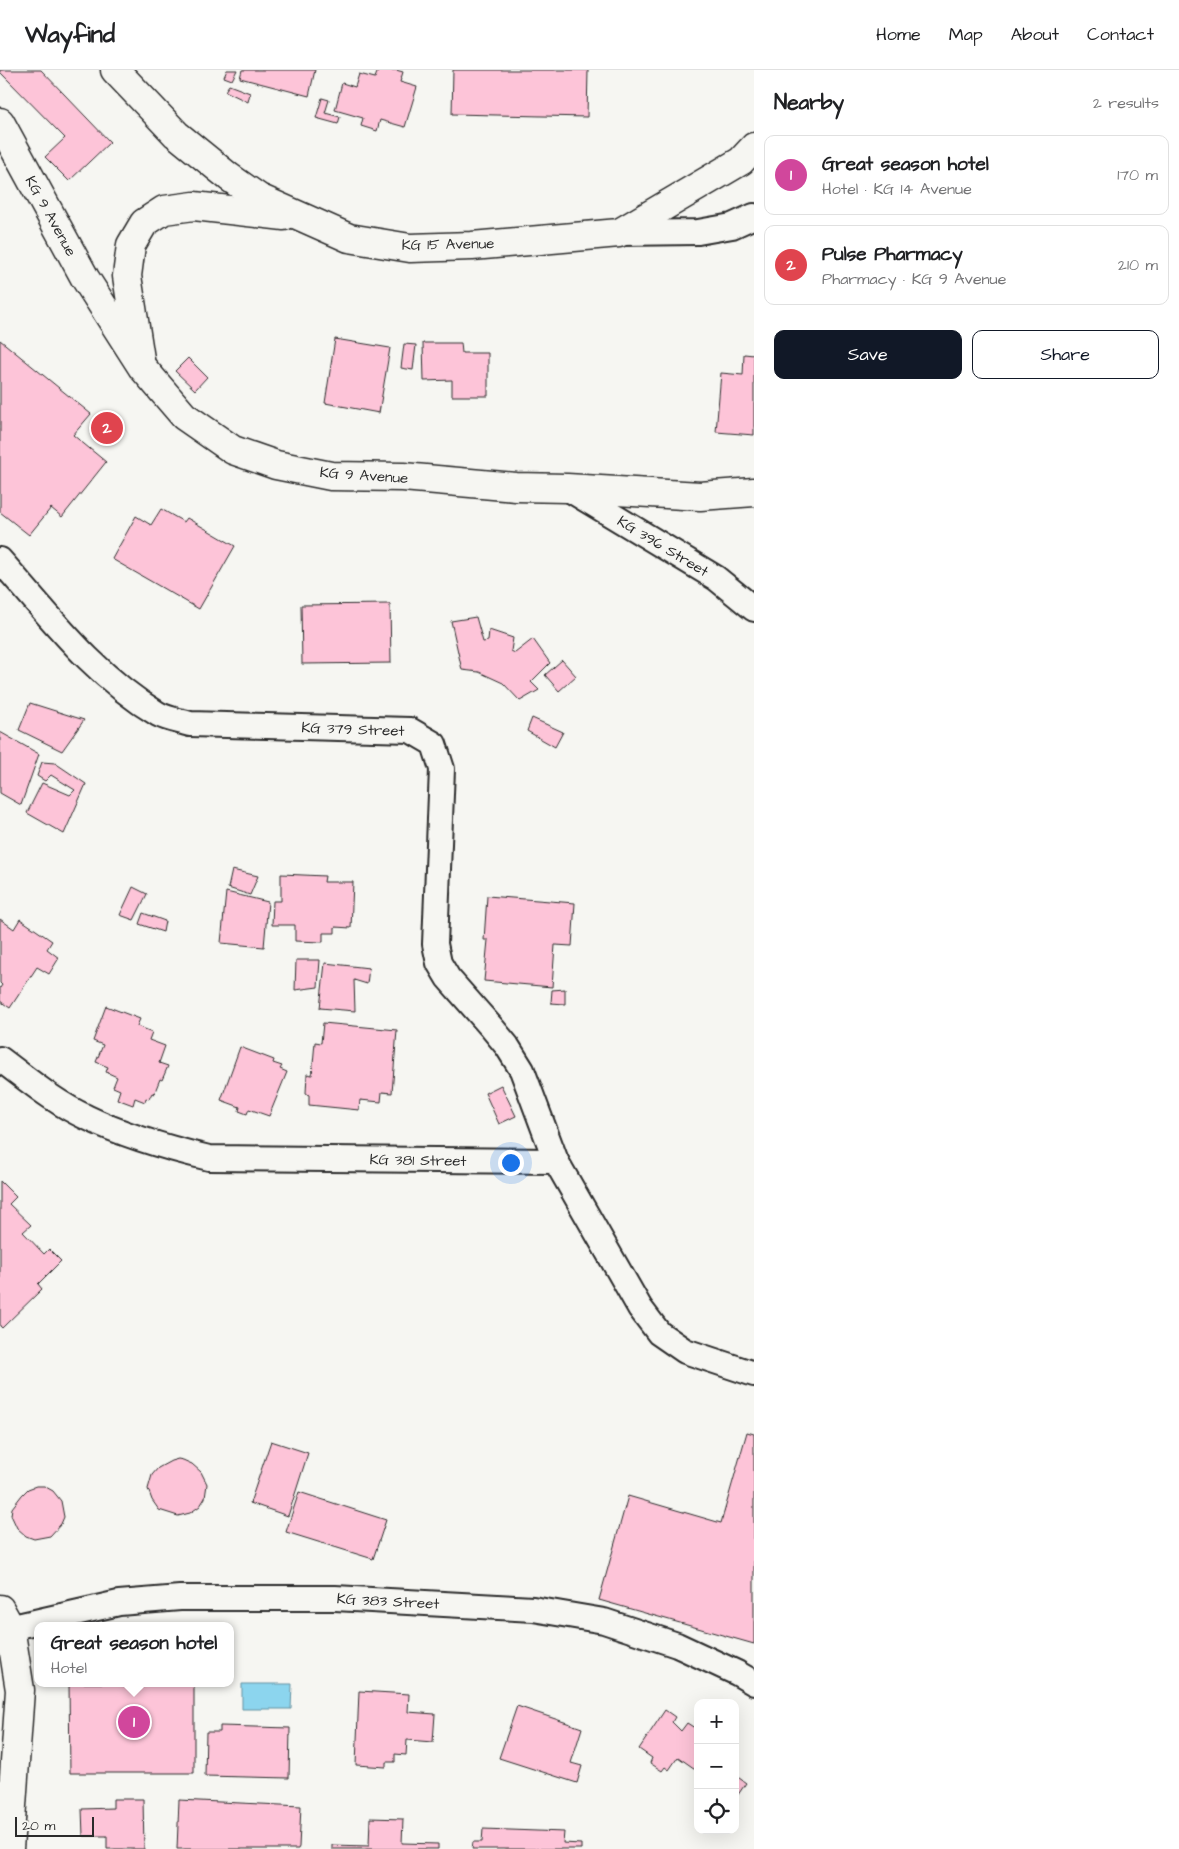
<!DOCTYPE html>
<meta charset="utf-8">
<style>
:root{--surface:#fff;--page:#f6f6f6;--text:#202124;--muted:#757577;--line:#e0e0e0;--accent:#111827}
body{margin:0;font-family:"Architects Daughter",sans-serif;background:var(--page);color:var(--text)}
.controls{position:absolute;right:15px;bottom:15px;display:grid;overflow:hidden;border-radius:10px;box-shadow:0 5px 20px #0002}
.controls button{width:45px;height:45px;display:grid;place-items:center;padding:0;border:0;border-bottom:1px solid var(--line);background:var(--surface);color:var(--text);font:25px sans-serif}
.scale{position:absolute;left:15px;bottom:12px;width:79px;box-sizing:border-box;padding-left:5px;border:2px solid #2b2b2b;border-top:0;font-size:14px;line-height:18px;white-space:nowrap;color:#2b2b2b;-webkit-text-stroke:4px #f6f6f2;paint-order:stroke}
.you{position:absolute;left:510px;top:1092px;width:18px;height:18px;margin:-12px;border:4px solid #fff;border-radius:50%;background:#1a73e8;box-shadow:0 0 0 8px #1a73e833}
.badge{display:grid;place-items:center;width:32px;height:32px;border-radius:50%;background:var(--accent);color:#fff;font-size:16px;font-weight:700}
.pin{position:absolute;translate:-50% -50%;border:2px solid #fff;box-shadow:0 1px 5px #0006}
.popup{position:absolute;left:34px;top:1552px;width:200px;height:65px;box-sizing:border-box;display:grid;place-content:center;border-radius:10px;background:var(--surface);filter:drop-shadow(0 1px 4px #0005);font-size:16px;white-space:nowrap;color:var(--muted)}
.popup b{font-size:19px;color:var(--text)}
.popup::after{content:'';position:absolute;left:50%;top:100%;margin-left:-10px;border:10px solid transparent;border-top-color:var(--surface)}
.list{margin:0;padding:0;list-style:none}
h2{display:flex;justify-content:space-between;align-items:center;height:65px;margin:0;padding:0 20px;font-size:21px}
h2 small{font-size:16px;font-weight:400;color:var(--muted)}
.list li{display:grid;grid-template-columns:32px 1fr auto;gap:15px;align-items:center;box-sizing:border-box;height:80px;margin:0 10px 10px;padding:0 10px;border:1px solid var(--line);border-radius:10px}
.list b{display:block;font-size:19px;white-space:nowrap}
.list p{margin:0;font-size:16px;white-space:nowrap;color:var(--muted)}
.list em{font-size:16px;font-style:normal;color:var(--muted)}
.actions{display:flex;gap:10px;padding:15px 20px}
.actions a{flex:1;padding:11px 0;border:1px solid var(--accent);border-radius:10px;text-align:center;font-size:18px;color:var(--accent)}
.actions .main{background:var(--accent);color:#fff}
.icon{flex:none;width:28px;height:28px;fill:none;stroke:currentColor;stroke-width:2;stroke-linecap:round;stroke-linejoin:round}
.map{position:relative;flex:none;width:754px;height:1779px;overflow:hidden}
header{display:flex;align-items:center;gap:30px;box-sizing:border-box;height:70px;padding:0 25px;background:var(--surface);border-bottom:1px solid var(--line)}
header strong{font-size:24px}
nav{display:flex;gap:28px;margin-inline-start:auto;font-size:18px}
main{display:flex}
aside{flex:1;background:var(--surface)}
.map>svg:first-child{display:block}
.water{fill:#8cd5ee;stroke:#6591a0}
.building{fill:#fdc4d8;stroke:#2b2b2b}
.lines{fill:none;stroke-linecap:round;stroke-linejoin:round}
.minor-casing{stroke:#2b2b2b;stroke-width:28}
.secondary-casing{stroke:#2b2b2b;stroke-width:31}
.minor{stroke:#f6f6f2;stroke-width:24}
.secondary{stroke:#f6f6f2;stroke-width:28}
.labels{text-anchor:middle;stroke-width:4.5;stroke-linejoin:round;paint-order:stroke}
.street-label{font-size:15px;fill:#2b2b2b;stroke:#f6f6f2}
</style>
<header>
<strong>Wayfind</strong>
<nav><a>Home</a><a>Map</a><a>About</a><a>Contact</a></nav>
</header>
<main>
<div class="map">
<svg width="754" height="1779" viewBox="0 0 754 1779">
<rect width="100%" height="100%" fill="#f6f6f2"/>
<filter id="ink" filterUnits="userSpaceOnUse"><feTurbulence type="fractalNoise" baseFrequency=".02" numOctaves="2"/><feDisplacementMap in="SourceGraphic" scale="10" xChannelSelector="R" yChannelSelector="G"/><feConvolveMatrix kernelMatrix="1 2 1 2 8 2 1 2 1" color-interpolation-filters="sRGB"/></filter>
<g filter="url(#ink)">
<polygon class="water" points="242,1614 292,1614 291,1639 242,1639"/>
<g class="building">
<polygon points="0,0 41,0 110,72 69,111 45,87 65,68 0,2"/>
<polygon points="227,0 237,0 232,10 224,7"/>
<polygon points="242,0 315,0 309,26 240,8"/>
<polygon points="378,0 396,0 403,2 400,12 417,17 405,57 380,50 377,61 361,56 363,48 335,40 342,13 355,17 359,4 375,8"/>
<polygon points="453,0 588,0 587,47 452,44"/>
<polygon points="229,15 250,23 248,32 225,21"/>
<polygon points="322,28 329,30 325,43 340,47 338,54 316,48"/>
<polygon points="335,269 390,278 379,343 325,333"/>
<polygon points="0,270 91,344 73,365 106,392 62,447 51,438 29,465 0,442"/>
<polygon points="423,273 461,273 462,283 488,283 488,326 452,326 452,310 424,311"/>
<polygon points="404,274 416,275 413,300 401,298"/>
<polygon points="744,284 754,285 754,365 716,362 721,303 743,305"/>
<polygon points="188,288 207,307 195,320 175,301"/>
<polygon points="161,439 184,452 187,448 235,476 199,539 112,489 136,446 151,455"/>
<polygon points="390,534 391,593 302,594 301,535"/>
<polygon points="476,547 483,572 488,571 489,560 513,568 511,581 515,583 533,569 550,593 531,612 539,620 520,631 503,613 479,602 462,600 451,551"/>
<polygon points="562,590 576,606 559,621 545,605"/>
<polygon points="30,633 84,650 62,681 19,660"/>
<polygon points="532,648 563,662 555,677 527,661"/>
<polygon points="0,662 39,684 21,735 0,723"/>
<polygon points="42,692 55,693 86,714 64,764 27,743 42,713 70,725 75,720 51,705 45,711 37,706"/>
<polygon points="232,800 258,806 250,825 228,818"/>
<polygon points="281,804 325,806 324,812 353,812 351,858 335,857 335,863 323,863 323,872 295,871 295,855 272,855 273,831 281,831"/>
<polygon points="133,817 147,824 134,850 120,845"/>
<polygon points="226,822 268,832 264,877 221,873"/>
<polygon points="487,826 575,833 572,876 555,875 552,917 484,911 488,870 484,870"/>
<polygon points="143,843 165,851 163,862 139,854"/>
<polygon points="0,849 14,859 20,849 52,871 47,879 59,888 49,904 37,897 10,938 0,931 0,918 2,915 0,913"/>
<polygon points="296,890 320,890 318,917 295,920"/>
<polygon points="325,893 369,898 367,914 354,910 355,941 320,938"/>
<polygon points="565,919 565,934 551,933 552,920"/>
<polygon points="106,936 140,949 137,956 152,962 149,970 165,976 159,993 168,996 162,1010 160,1009 154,1024 152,1023 149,1029 146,1028 145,1032 135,1028 133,1035 117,1029 120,1020 113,1017 117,1007 106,1002 108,997 96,992 103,975 93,971"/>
<polygon points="323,953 397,960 392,1023 382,1022 381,1032 360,1030 359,1040 309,1035 309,1025 306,1023 307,1004 312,1005 315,972 321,973"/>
<polygon points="240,977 274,990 273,993 282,996 280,999 287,1002 269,1046 249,1039 247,1044 239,1041 240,1037 221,1030"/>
<polygon points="501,1015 516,1046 499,1054 485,1023"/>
<polygon points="0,1111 16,1127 9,1134 31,1155 23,1162 44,1184 49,1179 61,1191 38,1214 42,1219 2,1258 0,1256"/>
<polygon points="747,1362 754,1364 754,1574 599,1530 628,1426 721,1453"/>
<polygon points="271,1371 308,1383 288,1446 250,1433"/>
<polygon points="178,1389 183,1390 192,1394 201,1402 207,1414 205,1428 200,1436 190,1443 178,1446 159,1440 152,1430 148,1419 152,1405 158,1398 171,1391"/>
<polygon points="36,1416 44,1416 53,1421 61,1431 64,1447 61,1454 50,1466 34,1469 26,1466 17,1458 11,1445 12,1438 22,1425 28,1419"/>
<polygon points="299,1422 386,1450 373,1489 286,1462"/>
<polygon points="69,1613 194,1613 194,1703 70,1703"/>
<polygon points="359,1621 409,1624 408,1642 435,1644 433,1672 407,1670 406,1685 395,1684 395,1692 386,1692 386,1697 356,1695"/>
<polygon points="517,1636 582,1658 571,1693 582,1696 577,1713 499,1688"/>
<polygon points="665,1640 675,1647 672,1652 681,1661 687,1653 698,1660 698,1701 678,1687 669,1700 665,1697 662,1701 650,1693 652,1688 639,1679"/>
<polygon points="220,1656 290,1658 289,1708 205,1706 206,1662 220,1662"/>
<polygon points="735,1705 746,1713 735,1729"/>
<polygon points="113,1729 143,1729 144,1779 107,1779 107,1766 83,1766 82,1739 113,1738"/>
<polygon points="179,1730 301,1736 299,1777 298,1779 177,1779"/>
<polygon points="370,1748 403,1749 402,1773 438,1774 438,1779 332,1779 332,1775 369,1776"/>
<polygon points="483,1759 564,1762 563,1773 581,1774 581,1779 472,1779 473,1772 482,1772"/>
</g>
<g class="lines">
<defs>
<g id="minor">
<polyline points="619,163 698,162 732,156 754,146"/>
<polyline points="567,418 716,508 754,539"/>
<path d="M0,490C48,544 94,606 158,644C167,649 180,651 190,654L410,660L434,674L442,699L435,874L439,893L448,908L493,959L507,976L522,1000L556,1091"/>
<path d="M0,989C27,1009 55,1033 86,1047C125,1066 167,1078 209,1088L556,1091L640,1238L659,1263L685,1281L754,1304"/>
<polyline points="0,1560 119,1533 180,1528 335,1528 533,1539 604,1551 677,1575 737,1603 754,1613"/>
</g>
<g id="secondary">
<polyline points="115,0 176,64 229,107 259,128 349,168 410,178 472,176 619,163 741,91 754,77"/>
<polyline points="0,52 85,208 142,297 184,346 233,380 276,395 331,406 403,407 516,417 567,418 700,426 754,422"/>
<polyline points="140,289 127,206 131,175 144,153 164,140 194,136 284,146"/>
<polyline points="0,1539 10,1557 20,1620 9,1779"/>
</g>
</defs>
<use href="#minor" class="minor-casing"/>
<use href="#secondary" class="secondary-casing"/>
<use href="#minor" class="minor"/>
<use href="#secondary" class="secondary"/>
</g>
</g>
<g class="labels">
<g class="street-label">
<text transform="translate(51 146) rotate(61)" y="5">KG 9 Avenue</text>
<text transform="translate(448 174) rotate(-1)" y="5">KG 15 Avenue</text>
<text transform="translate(364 405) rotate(4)" y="5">KG 9 Avenue</text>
<text transform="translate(663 476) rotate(31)" y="5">KG 396 Street</text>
<text transform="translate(353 659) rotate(2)" y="5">KG 379 Street</text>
<text transform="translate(418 1090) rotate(1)" y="5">KG 381 Street</text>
<text transform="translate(388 1531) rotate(3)" y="5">KG 383 Street</text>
</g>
</g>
</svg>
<div class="controls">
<button>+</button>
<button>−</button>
<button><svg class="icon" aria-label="locate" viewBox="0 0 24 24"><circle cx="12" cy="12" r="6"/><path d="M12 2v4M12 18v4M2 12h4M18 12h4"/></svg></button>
</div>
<div class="scale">20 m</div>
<div class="you"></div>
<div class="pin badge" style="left:134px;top:1652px;background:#d1479c">1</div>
<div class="popup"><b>Great season hotel</b>Hotel</div>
<div class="pin badge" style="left:107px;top:358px;background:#e0444e">2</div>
</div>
<aside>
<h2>Nearby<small>2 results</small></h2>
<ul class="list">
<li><span class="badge" style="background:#d1479c">1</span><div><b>Great season hotel</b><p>Hotel · KG 14 Avenue</p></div><em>170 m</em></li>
<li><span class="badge" style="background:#e0444e">2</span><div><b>Pulse Pharmacy</b><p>Pharmacy · KG 9 Avenue</p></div><em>210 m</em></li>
</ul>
<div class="actions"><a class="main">Save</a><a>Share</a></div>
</aside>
</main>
